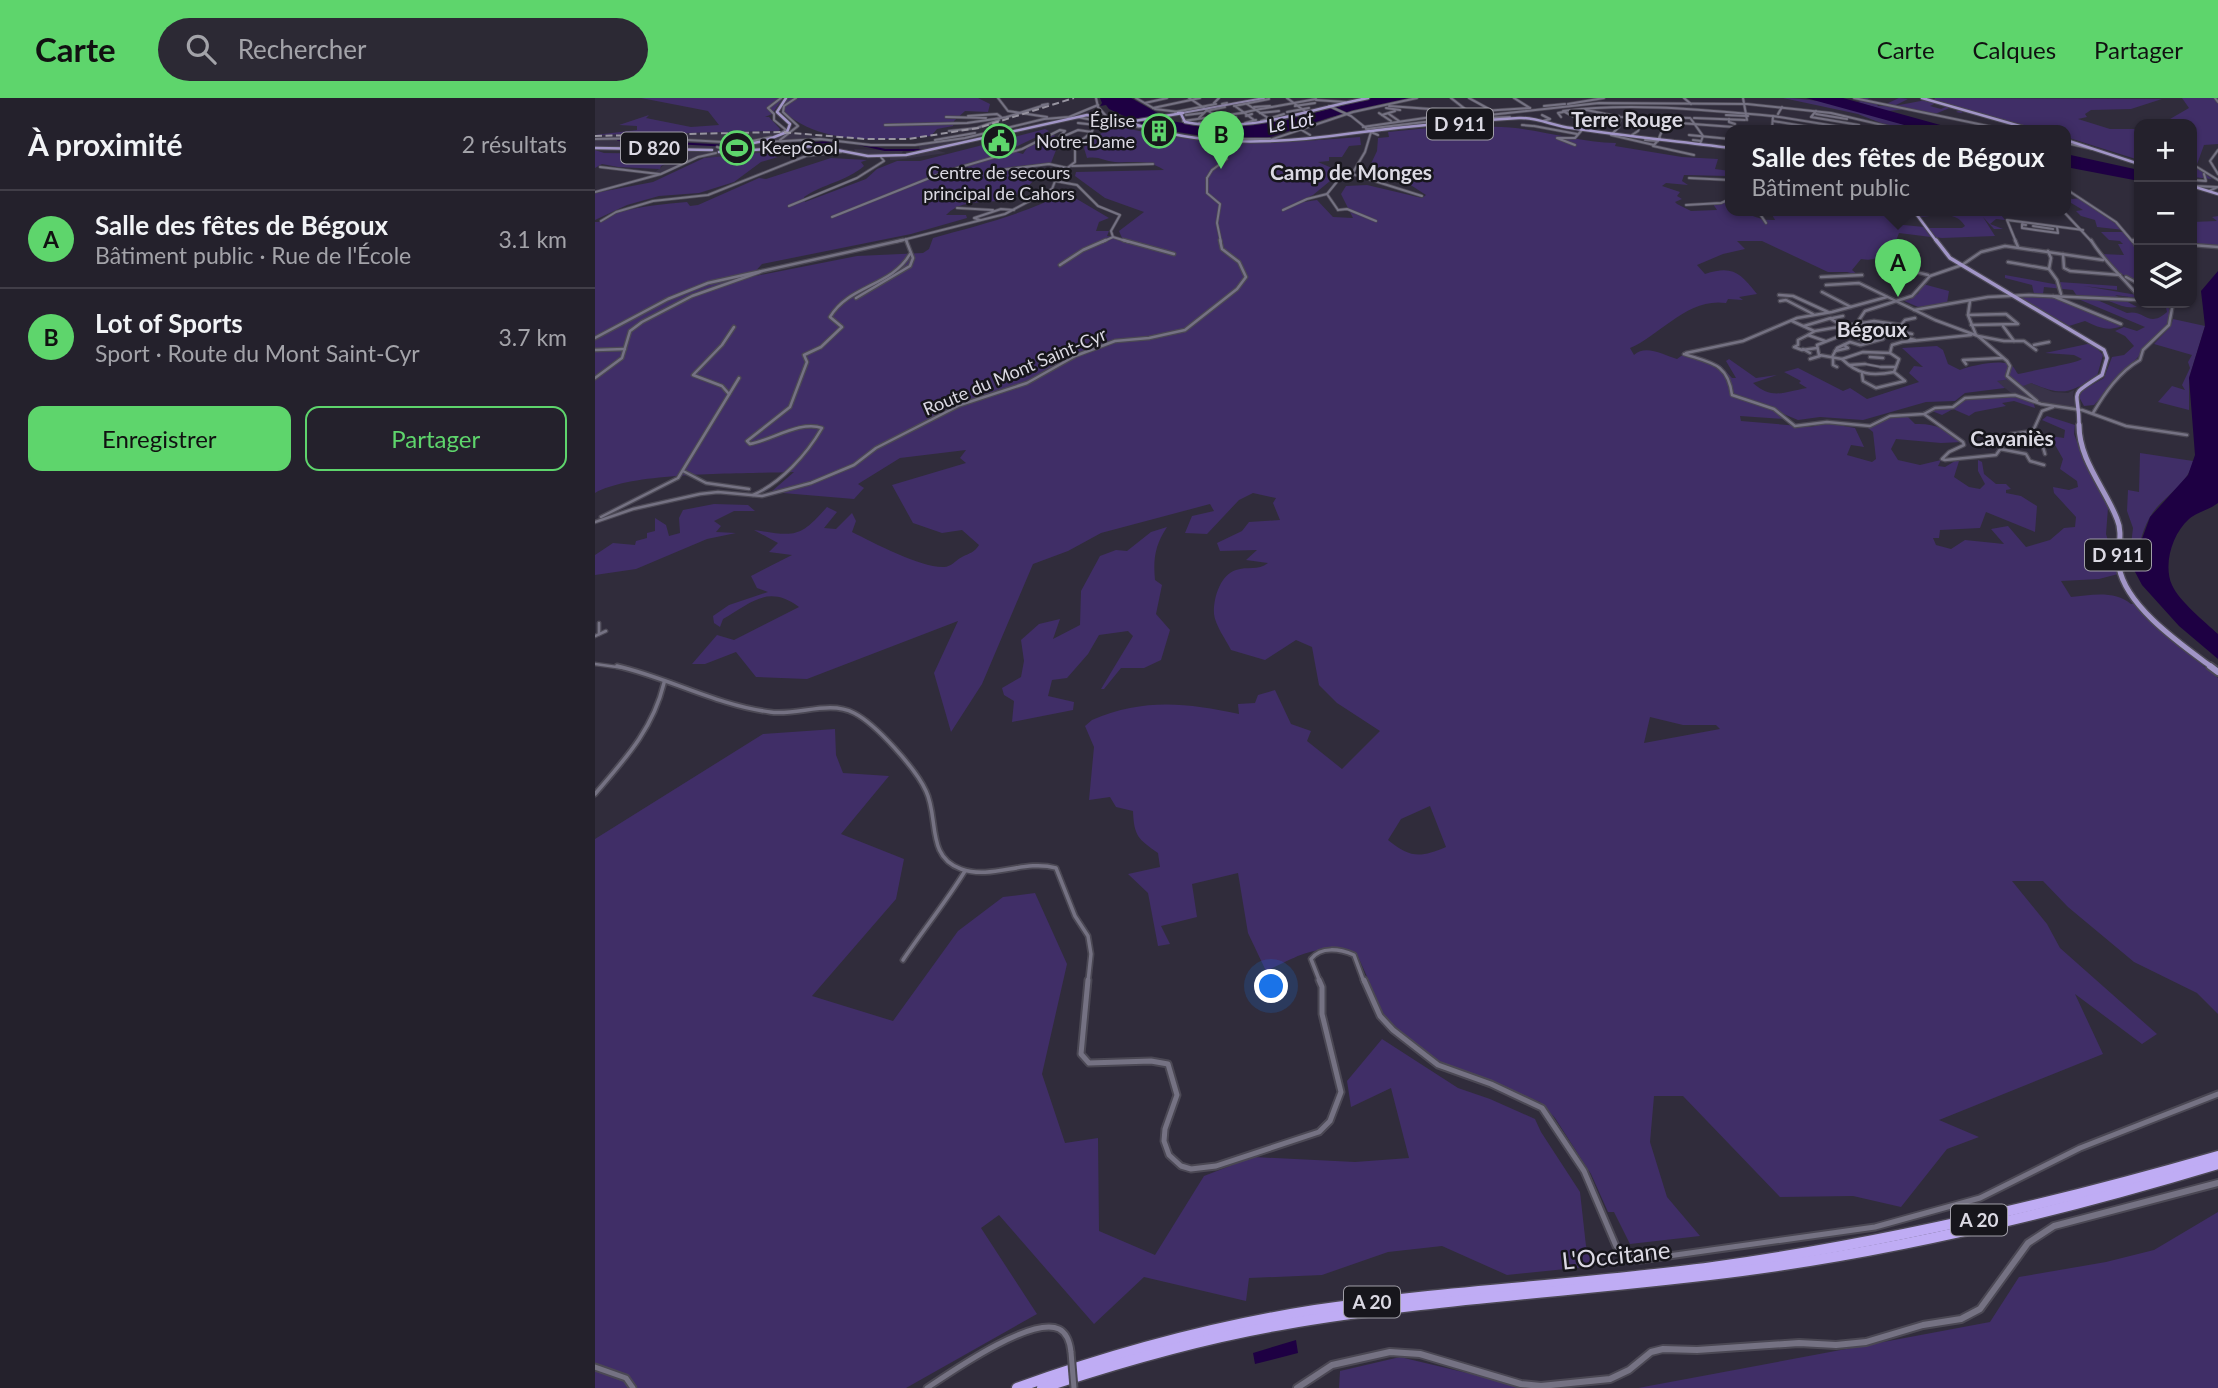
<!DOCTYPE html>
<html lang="fr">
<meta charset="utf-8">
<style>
:root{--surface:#24212c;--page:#2c2934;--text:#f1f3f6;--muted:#a3a3a9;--line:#413e48;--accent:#5ed56c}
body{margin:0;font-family:Lato,sans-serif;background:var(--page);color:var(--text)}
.controls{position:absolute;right:21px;top:21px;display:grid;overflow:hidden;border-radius:14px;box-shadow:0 2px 5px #0004}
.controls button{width:63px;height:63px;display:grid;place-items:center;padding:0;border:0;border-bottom:2px solid var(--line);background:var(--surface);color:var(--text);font:35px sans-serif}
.you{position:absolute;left:677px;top:889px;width:24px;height:24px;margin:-18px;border:5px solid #fff;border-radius:50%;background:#1a73e8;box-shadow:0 0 0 10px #1a73e833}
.badge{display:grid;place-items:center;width:46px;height:46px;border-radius:50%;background:var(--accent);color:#111;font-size:23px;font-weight:700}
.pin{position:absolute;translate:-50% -58px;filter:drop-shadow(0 2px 4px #0008)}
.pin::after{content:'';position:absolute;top:37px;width:24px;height:21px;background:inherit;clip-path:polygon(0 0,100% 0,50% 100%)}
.popup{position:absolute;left:1130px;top:27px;width:346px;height:91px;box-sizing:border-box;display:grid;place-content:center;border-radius:14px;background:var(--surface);filter:drop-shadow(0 2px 5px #0005);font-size:23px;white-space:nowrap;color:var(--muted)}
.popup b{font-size:26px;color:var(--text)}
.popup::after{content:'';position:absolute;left:50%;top:100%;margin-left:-14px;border:14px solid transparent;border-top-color:var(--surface)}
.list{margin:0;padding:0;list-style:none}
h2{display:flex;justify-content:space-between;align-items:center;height:91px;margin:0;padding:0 28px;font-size:30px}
h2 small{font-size:23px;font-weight:400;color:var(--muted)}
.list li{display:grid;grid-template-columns:46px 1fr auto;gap:21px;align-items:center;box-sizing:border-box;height:98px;padding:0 28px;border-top:2px solid var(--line)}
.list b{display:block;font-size:26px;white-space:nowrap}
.list p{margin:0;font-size:23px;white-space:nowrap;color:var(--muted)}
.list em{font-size:23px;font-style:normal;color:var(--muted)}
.actions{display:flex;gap:14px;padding:21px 28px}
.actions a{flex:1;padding:16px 0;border:2px solid var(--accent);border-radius:14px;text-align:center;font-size:24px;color:var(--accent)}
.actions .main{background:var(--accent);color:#111}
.icon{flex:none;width:38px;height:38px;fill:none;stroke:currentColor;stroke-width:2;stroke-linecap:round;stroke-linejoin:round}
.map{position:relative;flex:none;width:1623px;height:1290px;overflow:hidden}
header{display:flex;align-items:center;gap:42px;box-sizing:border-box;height:98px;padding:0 35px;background:var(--accent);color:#111}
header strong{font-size:33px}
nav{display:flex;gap:38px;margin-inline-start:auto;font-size:24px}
.search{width:490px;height:63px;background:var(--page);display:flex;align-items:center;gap:18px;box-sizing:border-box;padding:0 24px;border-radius:38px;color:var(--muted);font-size:26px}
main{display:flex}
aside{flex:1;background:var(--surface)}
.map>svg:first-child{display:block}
.built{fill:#393348}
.green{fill:#402e67;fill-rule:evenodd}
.water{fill:#1e0043}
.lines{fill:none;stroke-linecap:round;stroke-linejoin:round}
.stream{stroke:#1e0043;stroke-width:2}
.pedestrian-casing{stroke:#4b4854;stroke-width:3.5}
.minor-far3-casing{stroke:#4b4854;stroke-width:3.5}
.minor-far2-casing{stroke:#4b4854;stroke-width:5}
.minor-far1-casing{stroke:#4b4854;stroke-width:7}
.minor-casing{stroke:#4b4854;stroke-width:9}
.tertiary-far2-casing{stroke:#4b4854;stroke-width:3.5}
.tertiary-far1-casing{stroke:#4b4854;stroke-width:5}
.tertiary-casing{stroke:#4b4854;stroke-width:10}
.secondary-casing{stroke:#4b4854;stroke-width:3.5}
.primary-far3-casing{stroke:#4b4854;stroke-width:4.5}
.primary-far2-casing{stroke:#4b4854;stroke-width:6}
.primary-far1-casing{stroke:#4b4854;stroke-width:8}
.primary-casing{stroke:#4b4854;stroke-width:10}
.motorway-casing{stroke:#4b4854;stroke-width:13}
.pedestrian{stroke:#757283;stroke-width:2}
.minor-far3{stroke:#757283;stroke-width:2}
.minor-far2{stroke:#757283;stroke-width:2.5}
.minor-far1{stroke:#757283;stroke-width:3.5}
.minor{stroke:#757283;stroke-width:5}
.tertiary-far2{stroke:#757283;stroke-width:2}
.tertiary-far1{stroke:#757283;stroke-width:2.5}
.tertiary{stroke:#757283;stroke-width:6}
.secondary{stroke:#8b83a5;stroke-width:2}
.primary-far3{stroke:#a195c7;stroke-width:2.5}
.primary-far2{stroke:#a195c7;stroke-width:3.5}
.primary-far1{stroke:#a195c7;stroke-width:5}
.primary{stroke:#a195c7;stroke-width:6}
.motorway{stroke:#bfacf4;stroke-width:10}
.rail{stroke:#9794a0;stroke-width:2;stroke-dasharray:7 3.5;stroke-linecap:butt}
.minor-bridge-casing{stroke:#4b4854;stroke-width:9;stroke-linecap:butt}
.minor-bridge{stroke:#757283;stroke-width:5}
.labels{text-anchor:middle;stroke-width:5;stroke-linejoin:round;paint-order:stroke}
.far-poi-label{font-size:18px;fill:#dbd9e3;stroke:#17161c;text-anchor:end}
.far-street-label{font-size:18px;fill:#dbd9e3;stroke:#17161c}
.far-water-label{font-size:19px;font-style:italic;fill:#e2def3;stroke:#17161c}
.shield{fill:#17161c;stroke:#a09ea7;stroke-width:2}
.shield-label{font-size:19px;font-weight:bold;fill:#dbd9e3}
.far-quarter-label{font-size:21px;font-weight:bold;fill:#dbd9e3;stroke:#17161c}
.near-street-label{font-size:24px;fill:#dbd9e3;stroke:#17161c}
</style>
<header>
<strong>Carte</strong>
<div class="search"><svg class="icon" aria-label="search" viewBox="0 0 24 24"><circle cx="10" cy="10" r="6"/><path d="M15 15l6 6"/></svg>Rechercher</div>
<nav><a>Carte</a><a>Calques</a><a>Partager</a></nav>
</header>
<main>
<aside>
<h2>À proximité<small>2 résultats</small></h2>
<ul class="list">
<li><span class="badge">A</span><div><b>Salle des fêtes de Bégoux</b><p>Bâtiment public · Rue de l'École</p></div><em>3.1 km</em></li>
<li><span class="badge">B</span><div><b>Lot of Sports</b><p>Sport · Route du Mont Saint-Cyr</p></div><em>3.7 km</em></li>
</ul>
<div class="actions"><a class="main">Enregistrer</a><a>Partager</a></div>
</aside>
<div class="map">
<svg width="1623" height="1290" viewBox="0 0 1623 1290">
<rect width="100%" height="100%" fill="#302c3b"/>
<g class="built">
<polygon points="190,33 181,35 211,35 224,40 187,43 181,48 188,49 182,54 109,60 105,59 66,75 59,75 80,58 33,54 37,51 0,52 0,37"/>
<polygon points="378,39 341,52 351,55 301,62 295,62 295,58 261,55 259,51 308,53 306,57 329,52 325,52 323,47"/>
<polygon points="1416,281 1436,285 1458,294 1473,295 1479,292 1478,298 1483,310 1447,305 1420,298 1401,283"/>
</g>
<g class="green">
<polygon points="46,0 188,0 177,16 170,19 174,19 185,31 184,33 0,37 42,32 42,28 24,27 54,17 51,20 96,29 124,27 113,13"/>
<path d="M193,0H383L395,6L393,14L370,13L359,23L358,28L342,31L336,38C285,43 223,48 185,10Z"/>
<path d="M1188,0C1237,0 1284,20 1331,33H1285L1286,30L1301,31L1263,16Z"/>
<polygon points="1260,0 1275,0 1270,2 1286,5 1282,8 1295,8 1291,6 1304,0 1313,1 1299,8 1331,2 1341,5 1335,8 1346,11 1353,8 1338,3 1340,0 1567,1 1536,11 1496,12 1490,16 1492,19 1483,21 1515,31 1544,31 1544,62 1471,39 1471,33 1443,33 1371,13 1366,15 1361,14 1365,12 1357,9 1340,16 1315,11 1292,13 1263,4 1268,2"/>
<polygon points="1587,0 1623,0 1623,46 1609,47 1601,69 1617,81 1597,79 1597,26 1577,26 1585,24 1575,21 1594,10"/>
<path d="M874,26L888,27L891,29C935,27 976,44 1021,45L1020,48L1087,59L1123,61L1120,71L1135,73L1133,78L1089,77L1087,83L1093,87L1071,85L1067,88L1085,94L1082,98L1087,101L1080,104L1082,106L1096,113L1122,112L1118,106L1135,102V113C1153,113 1162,123 1180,122L1175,113H1301L1299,126L1329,129L1336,139L1304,135L1298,150H1289C1283,161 1279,163 1266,161L1257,172L1263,177L1252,174H1233L1167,143H1142L1150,151L1128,156L1102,167L1110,176C1138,167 1145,175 1162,196L1144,199L1148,202L1133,201L1131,205C1093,199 1064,238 1035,250L1039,257C1051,246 1068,257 1082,261L1089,256L1125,267L1137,280H1141L1131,263L1134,261L1161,280L1182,277L1158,285C1177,302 1189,294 1212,290L1204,285L1206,283L1189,274L1203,270L1248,293L1255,290L1272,301L1324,284L1314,275L1319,268L1328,269L1307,250L1342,248L1348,252L1353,266L1365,272C1375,268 1409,260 1417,268C1420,270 1421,274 1423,276C1435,273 1482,265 1487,261L1479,257L1450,255L1497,245L1508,257L1502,278C1473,296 1468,298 1436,285L1428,288L1416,281L1402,283L1410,290L1370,295L1360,303L1331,304L1268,322L1225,319L1203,322L1181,313L1190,321L1145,318L1146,323L1216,329L1231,325L1260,330L1269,349L1256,347L1252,357L1277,364L1281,361L1278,334L1273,330L1298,318L1311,317L1320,326C1340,325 1351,331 1367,344L1346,345L1301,341L1296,351L1303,362L1325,367L1346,362L1343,368L1350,369L1365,360L1359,379L1374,389L1385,391L1390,386L1383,373V362L1387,364L1389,376L1401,386H1411L1416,391L1411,392V395L1426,398L1442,408L1440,434L1391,414L1385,430L1345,432L1344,440H1338L1341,447L1356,451L1370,442L1409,446L1396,431L1413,428L1431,449L1455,442L1469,430L1480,429L1481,419L1459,395L1458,389L1474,392L1483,389L1482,383L1465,371L1468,361L1455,338L1469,340L1470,332L1447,322L1452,318L1480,327L1479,336L1489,363L1513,410L1511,436L1523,476L1504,481L1466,483L1476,499C1495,497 1520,492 1536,506H1542L1578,543L1623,580V916L1602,895L1539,864L1473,809L1448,783H1417L1452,826L1465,850L1562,936L1547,946L1480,896L1508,956L1344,1022L1384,1039L1352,1051L1306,1109L1258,1098L1185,1099L1088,998H1059L1055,1044L1072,1099L1105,1138L1035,1146L1019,1114H1013L996,1076L960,1020L945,1004L843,963L806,935L790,919L761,854C720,846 707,856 671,873L653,835L643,775L597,786L602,819L566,828L575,846L563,848L553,795L533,776L565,769L563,755C543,741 539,738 538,713L521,709L515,699L494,702L499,649L490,628L497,622C549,600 591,605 644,616L643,606L660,605L663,597L680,592L696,626L716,633L712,643L747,671L785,633L742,605L724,587L717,549L701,542L670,562L636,552C631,542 620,527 619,516C618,501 625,477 641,472C652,468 663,473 673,465L651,462L662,452L625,453L622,445L647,433L654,424L685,422L678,405L681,400L658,395L644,402L612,436L590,435L597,418L619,413L615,406L506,435L473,453L438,466L387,586L356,634L339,575L363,523L212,581L161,579L141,554L110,566H97L122,537L139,542L204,509C173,486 156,505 128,521L125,529L119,525L118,518L134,507L173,494L162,490L156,478L197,457L174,454L183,445L159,432C200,438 204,441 232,409L242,414L229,430L241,431L257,415L261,423L257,434C279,445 326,470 349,469C356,469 361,462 367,459C375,455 380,454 384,447L367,432L347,435L318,425L297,387L371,365L365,360L371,352L305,360L263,386L269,390L259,401L176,394L199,374C151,376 38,373 0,395V124C10,125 16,117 25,114C46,108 70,106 92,104L95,108L103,107L164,80L171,81L236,60L272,62L266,64L269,68C252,83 228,86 209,99L210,104L271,81L282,71L302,63H325L450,31L454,33L414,52L428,56L432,50L459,36L461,41L467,42L473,38V41L463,47L456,65L415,69L411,72L434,78L443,76C413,122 379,90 351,117H371L372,120L316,136L167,166L155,179L262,158L328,155L334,151L338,140C383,127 429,117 470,94L514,120L504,124L501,133H514L512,138L527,140L524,133L549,114L510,100L480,78L481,74L569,72C552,61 539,65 520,64C509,63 504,58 492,60L489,50L491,45L519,27C601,49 683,46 765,39L766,47L754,48L747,59H734V63L723,64L746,74L718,97L702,105L722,102L738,119L758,120L746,96L751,88L772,87L827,100L831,97L811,84L772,74L782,53L783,40L794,39L793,34ZM1055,619L1088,627H1121L1125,631L1049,645ZM835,708L851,749C825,760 815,760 793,742L806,721Z"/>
<polygon points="0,52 9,55 71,56 68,58 83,60 66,68 65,71 23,69 7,66 0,70"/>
<polygon points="173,54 173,57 183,59 166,64 139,84 104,95 64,98 32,107 0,122 0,95 58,84 109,60"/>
<polygon points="1471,98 1477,101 1486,100 1529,132 1502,129 1500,122 1486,118 1481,113 1488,112 1471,102"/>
<path d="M1321,113H1403L1410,122L1401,121L1395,126L1408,131H1399L1388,119L1400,138L1347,140L1339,139L1333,130H1367L1370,128C1360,112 1343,118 1325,119Z"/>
<polygon points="1623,118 1623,148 1597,146 1597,124 1622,123 1617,119"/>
<path d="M1506,134H1531C1545,149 1544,166 1544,185L1517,171L1507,156L1529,157L1523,146H1528L1525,143L1514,142Z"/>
<path d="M1410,177L1464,187V184L1522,188V192L1489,188L1542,197L1543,200L1520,197L1542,209C1524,212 1510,197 1493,198L1532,215C1550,211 1553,231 1572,214L1570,205H1573L1576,223L1499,307L1489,308L1484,299L1488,292L1509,280L1517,259L1529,257L1539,248L1530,238L1520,233L1529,229L1542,233L1550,229L1476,198H1482L1478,192L1449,189L1448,196H1439L1437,187L1410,180Z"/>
<polygon points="1328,186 1354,193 1352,205 1323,209 1307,202 1323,196"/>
<path d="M1422,198H1455L1527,228C1512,234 1503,229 1490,223L1474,228Z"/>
<polygon points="1578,221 1610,228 1594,280 1594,312 1563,304 1577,288 1590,292 1587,287 1595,270 1593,264 1597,257 1559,246 1576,228"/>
<polygon points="1420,298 1438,303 1440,310 1419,303 1407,305 1411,308 1380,314 1374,318 1358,311 1347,317 1337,313 1364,307 1372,301"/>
<path d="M1545,355L1598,363C1593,388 1566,399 1555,419C1548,430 1540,459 1539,472L1535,455L1538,430L1532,413L1533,392L1544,394Z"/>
<polygon points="119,406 153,407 160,413 139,413 119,423 126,428 121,434 141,435 112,441 41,471 0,477 0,457 18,445 40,447 41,443 52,440 52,435 60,433 60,420 71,427 74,438 85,435 84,420 88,412"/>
<path d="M572,429C560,447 558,461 560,482L567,487L561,516L575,532L566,562L549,570H526L509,591H506L538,538L533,533L504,537L493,556L472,580L457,582L453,598L479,604L478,612L417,624L419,603L409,597L407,590L426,579L429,563L426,542L444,526L465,521L458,541L485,527L486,493L505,458L521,452L532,453L556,434Z"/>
<polygon points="240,631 241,657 248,675 294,678 246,736 309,761 301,801 217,898 298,923 363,833 408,799 440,795 472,866 447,976 470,1045 503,1040 504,1133 560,1157 609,1078 658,1059 760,1064 814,1060 796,990 756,1009 752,983 787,941 863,990 895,1001 940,1021 946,1034 985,1094 991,1148 1000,1168 912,1177 847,1148 793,1154 727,1177 654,1180 651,1203 549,1179 499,1226 404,1117 386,1130 442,1216 311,1290 0,1290 0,741 168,636"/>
<polygon points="1623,1114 1623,1290 1043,1290 1395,1224 1424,1179 1511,1164 1559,1152"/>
<polygon points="805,1259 935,1290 744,1290 745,1273"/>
</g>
<g class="water">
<polygon points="505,0 536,0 577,23 619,31 688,23 777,0 815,0 736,19 669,41 614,39 552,29 514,11 511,7 505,8 507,5"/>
<polygon points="1211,0 1248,0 1367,33 1331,33"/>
<polygon points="1471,56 1544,72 1544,83 1471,69"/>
<path d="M1623,173V405C1614,412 1602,414 1594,421C1577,436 1568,467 1577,487C1584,503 1610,524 1623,536V561L1584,528L1547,487L1539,472L1541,457L1555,419L1593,377L1600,357L1594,280L1610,228L1606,193Z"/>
<polygon points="701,1242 703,1255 660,1266 658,1255"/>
</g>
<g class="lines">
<g class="stream">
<polyline points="453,21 469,20"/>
<polyline points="23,42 135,48"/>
<polyline points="365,44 376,39"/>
<polyline points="263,46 290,52 330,52"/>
<polyline points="194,48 241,43"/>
<polyline points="144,49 156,50"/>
</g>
<defs>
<g id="pedestrian">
<polyline points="627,6 632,5"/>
<polyline points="700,8 720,5"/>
<polyline points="647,15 660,12"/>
<polyline points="794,16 804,23"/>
<polyline points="787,17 800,13"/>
<polyline points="651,18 657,16"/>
<polyline points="612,80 617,72 632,61"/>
<polyline points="1270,266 1286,269"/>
</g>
<g id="minor-far3">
<polyline points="186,0 173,10 179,16 179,22 191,32 186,35"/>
<polyline points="403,0 413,13 452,19"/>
<polyline points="594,0 636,28"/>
<polyline points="692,0 711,14"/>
<polyline points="856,0 874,14"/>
<polyline points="874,0 894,11"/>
<polyline points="919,0 935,10"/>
<polyline points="1089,0 1096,6"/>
<polyline points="1148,0 1152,22"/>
<polyline points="1259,0 1417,33"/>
<polyline points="1620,0 1623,4"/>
<polyline points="721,2 750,4"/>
<polyline points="550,5 572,0"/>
<polyline points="619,5 624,0"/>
<polyline points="652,6 673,20"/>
<polyline points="973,6 1009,0"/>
<polyline points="639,8 674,1"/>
<polyline points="640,8 659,22"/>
<polyline points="794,8 863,13"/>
<polyline points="949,8 970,6"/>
<polyline points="659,9 675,8"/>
<polyline points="677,9 721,1"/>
<polyline points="558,10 605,0"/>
<polyline points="791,10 805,12"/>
<polyline points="987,11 1025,19 1095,20"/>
<polyline points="660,12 677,9"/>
<polyline points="978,13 1000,20"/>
<polyline points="1221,13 1216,19 1264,27"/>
<polyline points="580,14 621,6"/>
<polyline points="692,14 714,10"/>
<polyline points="665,15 684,13"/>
<polyline points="784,15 796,23"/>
<polyline points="874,15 893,20 915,19"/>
<polyline points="497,16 505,11"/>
<polyline points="1183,16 1187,9"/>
<polyline points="1221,16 1252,21"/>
<polyline points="591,17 608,15"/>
<polyline points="947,17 955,21 948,23"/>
<polyline points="1131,17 1153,18"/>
<polyline points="373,18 402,16 406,19"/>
<polyline points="885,18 1004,5 1152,6 1236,15 1313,33"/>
<polyline points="1024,18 1025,23 1021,27 1024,29 1016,37 1059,47 1065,40"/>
<polyline points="1178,18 1259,31"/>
<polyline points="351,19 391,20"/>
<polyline points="412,19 453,6 447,7"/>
<polyline points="482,19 503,23"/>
<polyline points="966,19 963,15 968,14"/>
<polyline points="604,20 611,13 630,9"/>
<polyline points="1099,20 1150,22"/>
<polyline points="507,21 525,24"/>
<polyline points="1042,21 1071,24"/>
<polyline points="1096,21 1108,38 1105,46"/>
<polyline points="1134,21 1134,24 1140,26 1137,25"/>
<polyline points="588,23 647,15"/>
<polyline points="666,23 689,16"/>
<polyline points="1178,23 1239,33"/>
<polyline points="1071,24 1152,30"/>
<polyline points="483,25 501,27"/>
<polyline points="526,25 544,29"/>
<polyline points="604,25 641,19"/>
<polyline points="650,25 661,22"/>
<polyline points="1013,26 1012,22 1023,21"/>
<polyline points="290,27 372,25 413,19"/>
<polyline points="927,27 938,28"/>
<path d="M1021,27L983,21L968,13C1037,4 1109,12 1178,18L1177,31L1152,30"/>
<polyline points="939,28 982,36"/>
<polyline points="1039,28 1046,28"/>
<polyline points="768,29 871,14 935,10"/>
<polyline points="1178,30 1200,33"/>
<polyline points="705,31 715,37"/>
<polyline points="771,31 880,18"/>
<polyline points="354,33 382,30 404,22"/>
<polyline points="1037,37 1043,33 1047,23"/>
<polyline points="1094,37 1135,41"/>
<polyline points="1064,40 1071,23"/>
<polyline points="0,41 56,40 147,45 176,39"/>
<polyline points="619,41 675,41"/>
<polyline points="185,42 203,28 188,14 189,8 201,0"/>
<polyline points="340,42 380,35"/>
<polyline points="1050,42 1063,43"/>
<polyline points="1098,42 1106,43"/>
<polyline points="672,43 758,14 822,0"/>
<polyline points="172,44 225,41 276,47 320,47 370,40 449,21 474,19 503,7"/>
<polyline points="1471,45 1497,51"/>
<polyline points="980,47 962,40 980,40 987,32"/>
<polyline points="1058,48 1099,57"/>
<polyline points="122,49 125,50"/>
<polyline points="200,52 214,56"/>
<polyline points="1623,52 1615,63 1623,76"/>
<polyline points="477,68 558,66"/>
<polyline points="5,69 64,76"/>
<polyline points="1602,69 1623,82"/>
<polyline points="406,72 454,66 473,70"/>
<polyline points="757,76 827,98"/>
<polyline points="612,80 612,95 625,106 622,125 626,144"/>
<polyline points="1094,80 1135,82"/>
<polyline points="1597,82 1611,83 1609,76"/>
<polyline points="460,83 482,87 503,108 525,117 516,133 518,139"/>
<polyline points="1599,88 1622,89"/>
<polyline points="1471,91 1521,124 1538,144"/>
<polyline points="0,94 66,76 103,59 121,55"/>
<polyline points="732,96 745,80 757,76 770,54 776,34 783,37"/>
<polyline points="732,96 743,112"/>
<polyline points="1091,107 1126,105 1135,101"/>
<polyline points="194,108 262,80 289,63 285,58"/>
<polyline points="362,110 398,112"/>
<polyline points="688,112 712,101 732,96"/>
<polyline points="743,112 752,111 781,123"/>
<polyline points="1163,113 1171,125"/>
<polyline points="1468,113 1497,144"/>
<polyline points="237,119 352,73 427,51 465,32 470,33 465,38 467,39 483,32 497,34"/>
<polyline points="385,122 379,120 406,111 419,112"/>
<polyline points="6,123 21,114 58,103 113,97 211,58 246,54"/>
<polyline points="1431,127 1427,126 1427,130 1463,135 1462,129"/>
<polyline points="1438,128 1458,131"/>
<polyline points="518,139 534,144"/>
<polyline points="311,141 312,144"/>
<polyline points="507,144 518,139"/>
<polyline points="1421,144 1412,122 1488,132"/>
</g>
<g id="minor-far2">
<polyline points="528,142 579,156"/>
<polyline points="1420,142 1423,149"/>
<path d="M1496,142C1509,164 1528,179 1544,199"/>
<polyline points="1538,142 1544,154"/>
<polyline points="1597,147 1623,149"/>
<polyline points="1453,153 1456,160 1454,171 1462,182 1466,196"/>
<polyline points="1468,156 1469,170 1475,173 1525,177"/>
<polyline points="1413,164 1454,171"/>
<polyline points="1288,166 1333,177"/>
<polyline points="465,167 488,152 511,142"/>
<polyline points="1226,179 1267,177"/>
<polyline points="1531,179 1544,186"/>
<polyline points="1231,187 1264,185 1340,222 1383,238 1409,243 1429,243 1441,252"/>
<polyline points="1227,194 1256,209"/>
<polyline points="1184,197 1198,198 1233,214"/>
<polyline points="1458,198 1526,226"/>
<polyline points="261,200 315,168 318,160 311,142"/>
<polyline points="1185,203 1191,202 1218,216"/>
<polyline points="1375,203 1373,217 1381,237"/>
<polyline points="1319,212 1393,199 1434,197 1544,202"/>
<polyline points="1373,217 1411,216 1423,226 1376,227"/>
<polyline points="1238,220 1248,218"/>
<polyline points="1236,221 1249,229"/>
<polyline points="1197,223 1219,233"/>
<polyline points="1295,226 1293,231 1317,236"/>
<polyline points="1209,228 1236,220"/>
<polyline points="1408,228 1419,243"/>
<polyline points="1276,231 1264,222 1270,213 1317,198 1335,178 1367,167 1386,154 1410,148 1508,162"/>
<polyline points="1279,233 1274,231 1320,242"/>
<polyline points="1213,237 1220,233 1279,223 1306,227 1310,222 1320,220"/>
<polyline points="1259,238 1268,242"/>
<polyline points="1383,238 1412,263 1415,268 1412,278 1442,303"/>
<polyline points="1266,247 1288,241 1290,236"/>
<polyline points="1439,247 1454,244"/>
<polyline points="1222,250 1207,252 1199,249 1203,247 1203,242 1213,237 1230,243"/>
<polyline points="1208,251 1215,255"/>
<polyline points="0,252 30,251"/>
<polyline points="1240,253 1253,250 1249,247"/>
<path d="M1268,254L1295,255L1304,261L1299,274C1277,278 1263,277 1247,261Z"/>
<polyline points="1091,255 1148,243 1202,220 1237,214 1292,199"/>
<polyline points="1295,255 1297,247 1307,244 1376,237"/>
<path d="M1089,256C1116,265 1133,265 1137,297L1179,311L1200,328L1232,324L1275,328L1295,318L1329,316L1340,310L1358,309L1370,300L1420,297L1446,306L1486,312"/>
<polyline points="1237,259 1242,250 1255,244 1265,247"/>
<polyline points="1275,259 1288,260"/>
<polyline points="1238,260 1238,267 1242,269"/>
<polyline points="1215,261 1225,258"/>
<polyline points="1247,261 1224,257 1222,247 1245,238 1275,232"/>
<polyline points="1371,266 1368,262 1408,260"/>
<polyline points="1254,267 1270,266"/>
<polyline points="1286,269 1301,269"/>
<polyline points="1267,276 1268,283 1281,290 1310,283 1299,274"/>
<polyline points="134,296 127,288 98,277 127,247 139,229"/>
<polyline points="1487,312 1531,328 1592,337"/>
<path d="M1498,315C1510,295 1524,274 1545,262L1548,252L1574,227L1578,205"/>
<polyline points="1329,316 1368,344 1369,347 1354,354 1347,361 1350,362 1401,357 1416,336 1438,333 1447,313 1458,309"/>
<polyline points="1438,333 1445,339 1450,356"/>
<polyline points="1405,351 1431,356 1435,363 1449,367"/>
<polyline points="88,373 111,385 154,391"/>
<path d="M158,397C186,385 212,356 227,330C206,322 177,342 155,346L152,343L195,309L212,264L209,257L226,249L247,229L235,219C254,187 297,188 315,156"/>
<polyline points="6,419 83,380 144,280"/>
<polyline points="0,424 38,411 105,396 123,394 167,398 216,385 259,367 281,350 365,307 432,285 480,258 520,243 554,240 590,232 642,191 651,179 644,164 627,151 625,142"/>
<polyline points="4,525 4,536"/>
<polyline points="0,538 11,533"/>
<polyline points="0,566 29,570"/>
</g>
<g id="minor-far1">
<path d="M22,568C74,580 121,607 175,614C202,618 234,602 259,615C281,626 321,671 331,693C344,720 331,759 366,771C397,782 429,761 461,770L480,818L493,838L496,856L493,884"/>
<path d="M0,696C30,661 58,631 69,585"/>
<path d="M308,862C328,832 351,804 370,773"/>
<path d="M725,884L716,861C726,848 745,851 759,857L769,884"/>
</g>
<g id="minor">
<polyline points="493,882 486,956 494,965 556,963 573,966 582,997 570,1031 569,1043 574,1057 586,1068 596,1071 621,1068 724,1034 735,1023 746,994 727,916 727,889 724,882"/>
<polyline points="769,882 785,918 798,932 843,967 896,986 947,1010 989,1073 1021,1148 1033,1158 1045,1162 1280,1129 1385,1100 1485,1050 1623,996"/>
<polyline points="0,1269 31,1280 38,1290"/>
<path d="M332,1290C356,1274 436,1218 464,1231C472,1235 475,1245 476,1254"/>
</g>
<g id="tertiary-far2">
<polyline points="501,0 503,9 512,19"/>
<polyline points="541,0 560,11 584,14"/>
<polyline points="734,8 756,18 776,34"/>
<polyline points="1614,93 1623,89"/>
<polyline points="300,144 410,116 457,91 462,78 480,64 480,47 496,35 502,23 512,20"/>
</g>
<g id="tertiary-far1">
<polyline points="0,240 73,201 113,185 308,142"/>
<polyline points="0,280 27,260 35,233 47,224 97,198 165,174"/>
</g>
<polyline id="tertiary" points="702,1290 737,1267 795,1254 825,1256 926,1286 946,1288 1015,1281 1034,1272 1056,1254 1068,1251 1102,1252 1204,1245 1241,1247 1271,1244 1328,1227 1366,1221 1385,1211 1433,1145 1459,1128 1623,1085"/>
<polyline id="secondary" points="587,15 669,0"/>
<g id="primary-far3">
<polyline points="1327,0 1442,33"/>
<path d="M586,16L590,24C656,36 709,12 773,0"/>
<path d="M533,24C608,50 682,46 759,35C813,28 870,23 924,20C941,19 959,28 976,30C1029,38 1082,43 1135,50"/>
<polyline points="1471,42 1544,66"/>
<polyline points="0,50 117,52"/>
<polyline points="127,51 169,43 192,34 195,26 182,14 191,0"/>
<polyline points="124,54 221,48 273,58 311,57 492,17 533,24 588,15 583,15"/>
<polyline points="1597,88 1623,96"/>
<polyline points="1319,113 1342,144"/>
</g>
<path id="primary-far2" d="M1341,142L1355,160L1509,252L1512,260L1507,277C1470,300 1485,291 1484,329"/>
<path id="primary-far1" d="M1484,327C1484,362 1510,390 1522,421C1529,437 1521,453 1524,469C1531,509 1587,547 1618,570"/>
<polyline id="primary" points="1615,568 1623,574"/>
<g id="motorway">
<path d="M422,1290C519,1255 618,1228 720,1212C852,1192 986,1187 1118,1169C1289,1145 1457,1106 1623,1058"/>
<path d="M447,1290C525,1264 605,1241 686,1227C839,1200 994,1193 1147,1173C1309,1152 1467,1113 1623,1066"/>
</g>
</defs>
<use href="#pedestrian" class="pedestrian-casing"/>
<use href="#minor-far3" class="minor-far3-casing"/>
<use href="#minor-far2" class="minor-far2-casing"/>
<use href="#minor-far1" class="minor-far1-casing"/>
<use href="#minor" class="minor-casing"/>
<use href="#tertiary-far2" class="tertiary-far2-casing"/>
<use href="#tertiary-far1" class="tertiary-far1-casing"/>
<use href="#tertiary" class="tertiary-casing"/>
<use href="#secondary" class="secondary-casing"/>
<use href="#primary-far3" class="primary-far3-casing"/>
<use href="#primary-far2" class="primary-far2-casing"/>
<use href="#primary-far1" class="primary-far1-casing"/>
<use href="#primary" class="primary-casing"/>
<use href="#motorway" class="motorway-casing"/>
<use href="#pedestrian" class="pedestrian"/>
<use href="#minor-far3" class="minor-far3"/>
<use href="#minor-far2" class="minor-far2"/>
<use href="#minor-far1" class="minor-far1"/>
<use href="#minor" class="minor"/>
<use href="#tertiary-far2" class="tertiary-far2"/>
<use href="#tertiary-far1" class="tertiary-far1"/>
<use href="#tertiary" class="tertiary"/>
<use href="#secondary" class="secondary"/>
<use href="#primary-far3" class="primary-far3"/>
<use href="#primary-far2" class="primary-far2"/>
<use href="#primary-far1" class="primary-far1"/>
<use href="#primary" class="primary"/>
<use href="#motorway" class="motorway"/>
<polyline class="rail" points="0,38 185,34 270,41 313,41 383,30 479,0"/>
<defs>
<polyline id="minor-bridge" points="476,1254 479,1290"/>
</defs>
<use href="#minor-bridge" class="minor-bridge-casing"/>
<use href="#minor-bridge" class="minor-bridge"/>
</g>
<defs>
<symbol id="building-ring" viewBox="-11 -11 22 22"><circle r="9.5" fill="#17161c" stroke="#5ed56c" stroke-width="1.5"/><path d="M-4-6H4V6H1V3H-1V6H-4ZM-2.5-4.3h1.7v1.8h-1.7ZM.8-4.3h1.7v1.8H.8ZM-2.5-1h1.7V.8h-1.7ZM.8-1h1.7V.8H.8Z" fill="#5ed56c"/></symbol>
<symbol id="civic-ring" viewBox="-11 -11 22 22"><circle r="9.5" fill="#17161c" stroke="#5ed56c" stroke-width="1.5"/><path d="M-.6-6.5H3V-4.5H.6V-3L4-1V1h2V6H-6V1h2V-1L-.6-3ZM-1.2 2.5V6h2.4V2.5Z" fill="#5ed56c"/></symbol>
<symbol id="stadium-ring" viewBox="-11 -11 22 22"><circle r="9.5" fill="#17161c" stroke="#5ed56c" stroke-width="1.5"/><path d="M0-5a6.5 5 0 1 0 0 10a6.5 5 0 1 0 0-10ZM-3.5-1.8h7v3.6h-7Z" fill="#5ed56c"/></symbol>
</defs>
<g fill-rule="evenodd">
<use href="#building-ring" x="545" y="14" width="38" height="38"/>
<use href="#civic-ring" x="385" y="24" width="38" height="38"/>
<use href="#stadium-ring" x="123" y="31" width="38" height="38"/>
</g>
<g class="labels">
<g class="far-poi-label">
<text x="540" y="29">Église<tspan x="540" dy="21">Notre-Dame</tspan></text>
<text x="166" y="56" text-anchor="start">KeepCool</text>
<text x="404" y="81" text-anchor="middle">Centre de secours<tspan x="404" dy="21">principal de Cahors</tspan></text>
</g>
<g class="far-street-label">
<text transform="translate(420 274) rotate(-23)" y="6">Route du Mont Saint-Cyr</text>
</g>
<g class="far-water-label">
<text transform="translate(696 24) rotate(-10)" y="7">Le Lot</text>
</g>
<g class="shield">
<rect x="832" y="10.5" width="66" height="31" rx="5"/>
<rect x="26" y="34.5" width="66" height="31" rx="5"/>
<rect x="1490" y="441.5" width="66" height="31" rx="5"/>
<rect x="1356" y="1106.5" width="56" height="31" rx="5"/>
<rect x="749" y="1188.5" width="56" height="31" rx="5"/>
</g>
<g class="shield-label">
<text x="865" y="33">D 911</text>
<text x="59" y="57">D 820</text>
<text x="1523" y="464">D 911</text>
<text x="1384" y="1129">A 20</text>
<text x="777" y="1211">A 20</text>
</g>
<g class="far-quarter-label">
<text x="1032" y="29">Terre Rouge</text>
<text x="756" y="82">Camp de Monges</text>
<text x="1277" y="239">Bégoux</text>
<text x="1417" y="348">Cavaniès</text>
</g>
<g class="near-street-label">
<text transform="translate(1021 1158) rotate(-6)" y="8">L'Occitane</text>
</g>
</g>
</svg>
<div class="controls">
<button>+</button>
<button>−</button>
<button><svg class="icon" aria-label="layers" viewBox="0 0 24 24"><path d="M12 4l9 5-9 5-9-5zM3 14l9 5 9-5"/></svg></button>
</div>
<div class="you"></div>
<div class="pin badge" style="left:1303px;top:199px">A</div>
<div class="popup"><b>Salle des fêtes de Bégoux</b>Bâtiment public</div>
<div class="pin badge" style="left:626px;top:71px">B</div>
</div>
</main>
